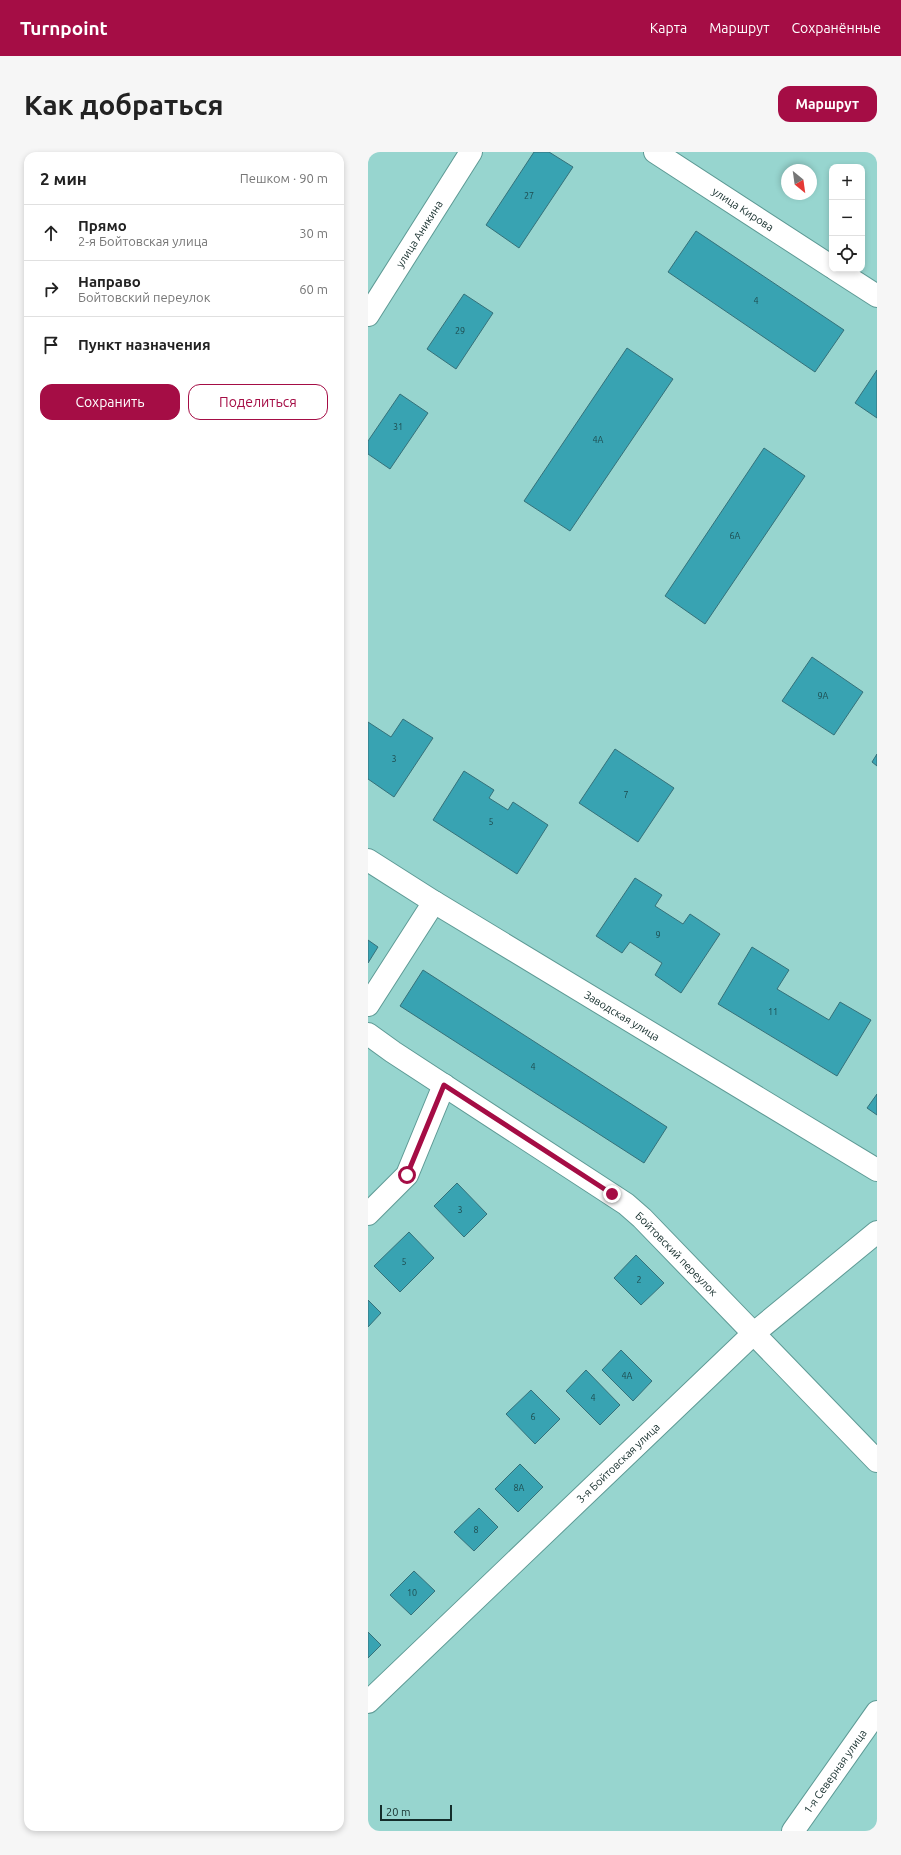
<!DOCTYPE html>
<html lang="ru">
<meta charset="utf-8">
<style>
:root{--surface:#fff;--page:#f6f6f6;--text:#222;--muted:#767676;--line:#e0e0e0;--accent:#a50d45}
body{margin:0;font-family:Ubuntu,sans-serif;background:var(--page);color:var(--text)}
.controls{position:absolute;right:12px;top:12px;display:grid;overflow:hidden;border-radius:8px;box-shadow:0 2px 6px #0003}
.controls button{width:36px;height:36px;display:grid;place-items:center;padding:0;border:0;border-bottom:1px solid var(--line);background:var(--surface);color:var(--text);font:20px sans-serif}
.compass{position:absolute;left:413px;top:12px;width:36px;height:36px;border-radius:50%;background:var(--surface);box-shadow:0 2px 6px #0003;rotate:151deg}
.scale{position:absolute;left:12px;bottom:10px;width:72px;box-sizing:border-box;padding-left:4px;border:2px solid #142d2b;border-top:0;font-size:11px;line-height:14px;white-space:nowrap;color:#142d2b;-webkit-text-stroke:3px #97d5cf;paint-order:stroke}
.stop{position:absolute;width:12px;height:12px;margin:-9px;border:3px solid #a50d45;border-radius:50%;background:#fff}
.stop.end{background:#a50d45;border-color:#fff;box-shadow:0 1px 4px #0008}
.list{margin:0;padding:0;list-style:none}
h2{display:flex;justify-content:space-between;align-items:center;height:52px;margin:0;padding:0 16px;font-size:17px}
h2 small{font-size:13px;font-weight:400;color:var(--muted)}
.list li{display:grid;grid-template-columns:26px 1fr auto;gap:12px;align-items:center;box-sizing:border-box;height:56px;padding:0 16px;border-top:1px solid var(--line)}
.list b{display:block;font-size:15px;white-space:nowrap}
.list p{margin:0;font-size:13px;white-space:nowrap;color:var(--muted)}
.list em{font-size:13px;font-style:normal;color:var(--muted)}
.actions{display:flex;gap:8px;padding:12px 16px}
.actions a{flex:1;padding:9px 0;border:1px solid var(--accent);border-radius:12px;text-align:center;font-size:14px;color:var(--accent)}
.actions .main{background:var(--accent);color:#fff}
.icon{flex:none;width:22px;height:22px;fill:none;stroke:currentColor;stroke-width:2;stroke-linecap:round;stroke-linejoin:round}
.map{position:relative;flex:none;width:509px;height:1679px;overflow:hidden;border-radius:12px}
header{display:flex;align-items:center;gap:24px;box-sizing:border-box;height:56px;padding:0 20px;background:var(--accent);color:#fff}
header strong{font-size:19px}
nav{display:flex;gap:22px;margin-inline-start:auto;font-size:14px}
.intro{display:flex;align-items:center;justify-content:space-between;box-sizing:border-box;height:96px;padding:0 24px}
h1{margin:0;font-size:28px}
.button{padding:10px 18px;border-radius:12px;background:var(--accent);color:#fff;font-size:14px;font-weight:700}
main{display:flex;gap:24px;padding:0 24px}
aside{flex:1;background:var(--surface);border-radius:12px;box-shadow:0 2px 6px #0003}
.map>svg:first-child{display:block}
.building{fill:#38a3b2;stroke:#35717a}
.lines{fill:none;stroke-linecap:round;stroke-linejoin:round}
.minor-casing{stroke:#5e9a95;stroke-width:24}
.minor{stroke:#fff;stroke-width:22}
.route{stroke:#a50d45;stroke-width:5}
.labels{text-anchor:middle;stroke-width:3;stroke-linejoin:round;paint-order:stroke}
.number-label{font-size:9px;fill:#1d4a4d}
.street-label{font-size:11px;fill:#142d2b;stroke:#97d5cf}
</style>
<header>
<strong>Turnpoint</strong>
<nav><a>Карта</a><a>Маршрут</a><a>Сохранённые</a></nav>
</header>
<div class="intro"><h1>Как добраться</h1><a class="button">Маршрут</a></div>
<main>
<aside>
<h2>2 мин<small>Пешком · 90 m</small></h2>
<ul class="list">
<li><svg class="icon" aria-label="ahead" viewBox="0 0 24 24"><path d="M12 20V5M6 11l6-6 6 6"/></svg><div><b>Прямо</b><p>2-я Бойтовская улица</p></div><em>30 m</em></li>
<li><svg class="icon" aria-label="right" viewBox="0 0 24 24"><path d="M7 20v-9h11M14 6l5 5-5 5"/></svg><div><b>Направо</b><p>Бойтовский переулок</p></div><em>60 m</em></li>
<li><svg class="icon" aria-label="arrive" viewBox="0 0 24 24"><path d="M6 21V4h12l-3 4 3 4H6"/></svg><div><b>Пункт назначения</b></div></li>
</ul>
<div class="actions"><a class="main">Сохранить</a><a>Поделиться</a></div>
</aside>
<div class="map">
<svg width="509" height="1679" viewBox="0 0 509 1679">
<rect width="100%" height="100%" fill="#97d5cf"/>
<g class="building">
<polygon points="166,0 181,0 205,15 151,96 118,73"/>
<polygon points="328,79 476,178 447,220 300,120"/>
<polygon points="96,142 125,161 88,217 59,197"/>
<polygon points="259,196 305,227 202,379 156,349"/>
<polygon points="509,218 509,266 487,251"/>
<polygon points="32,242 60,261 22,317 0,302 0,289"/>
<polygon points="396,296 437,324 337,472 297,444"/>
<polygon points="444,505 495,540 466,583 414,549"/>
<polygon points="35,567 65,586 26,645 0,627 0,570 23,585"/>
<polygon points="247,597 306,636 270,690 211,651"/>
<polygon points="509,602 509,614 504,610"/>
<polygon points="96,619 126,638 121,646 140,658 145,650 180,673 149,722 65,668"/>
<polygon points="267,726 294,743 287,754 315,772 322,762 352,782 313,841 287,823 294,811 262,790 254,801 228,784"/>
<polygon points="0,788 10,795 0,811"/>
<polygon points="384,795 421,818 409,837 461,868 472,850 503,868 469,924 350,852"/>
<polygon points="55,818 299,975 276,1011 32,854"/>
<polygon points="509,942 509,963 499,956"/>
<polygon points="89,1031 119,1062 96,1085 66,1054"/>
<polygon points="41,1080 66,1106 32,1140 6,1114"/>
<polygon points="268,1103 296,1131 273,1153 246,1126"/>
<polygon points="0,1148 13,1161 0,1175"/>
<polygon points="253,1198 284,1229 265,1249 234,1218"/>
<polygon points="218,1218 252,1253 232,1273 198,1239"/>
<polygon points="163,1238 192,1267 167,1292 138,1262"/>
<polygon points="152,1312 175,1335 150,1360 127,1337"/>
<polygon points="111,1356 130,1375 106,1399 86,1380"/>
<polygon points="46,1419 67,1439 43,1463 22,1443"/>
<polygon points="0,1480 13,1493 0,1506"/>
</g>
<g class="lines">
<defs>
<g id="minor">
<path id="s1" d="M287,0L464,115"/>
<polyline points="467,117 509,144"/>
<path id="s2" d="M0,163L103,0"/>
<path id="s3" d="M0,708L66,750L509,1018"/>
<polyline points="0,853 66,750"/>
<path id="s4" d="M0,882L25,900L258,1052L274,1066L509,1309"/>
<polyline points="0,1062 39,1023 76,933"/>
<path id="s5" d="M0,1550L385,1182L509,1080"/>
<path id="s6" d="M425,1679L509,1560"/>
</g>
</defs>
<use href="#minor" class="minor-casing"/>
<use href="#minor" class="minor"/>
</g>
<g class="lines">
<polyline class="route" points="39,1023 76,933 244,1042"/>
</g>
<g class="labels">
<g class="number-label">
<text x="161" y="47">27</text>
<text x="388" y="152">4</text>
<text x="92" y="182">29</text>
<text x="30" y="278">31</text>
<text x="230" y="291">4А</text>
<text x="367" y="387">6А</text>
<text x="455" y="547">9А</text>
<text x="26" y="610">3</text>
<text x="258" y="646">7</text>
<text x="123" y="673">5</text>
<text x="290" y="786">9</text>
<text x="405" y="863">11</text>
<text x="165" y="918">4</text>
<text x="92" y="1061">3</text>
<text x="36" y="1113">5</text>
<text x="271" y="1131">2</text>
<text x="259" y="1227">4А</text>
<text x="225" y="1249">4</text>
<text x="165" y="1268">6</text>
<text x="151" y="1339">8А</text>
<text x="108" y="1381">8</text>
<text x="44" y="1444">10</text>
</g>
<g class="street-label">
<text dy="4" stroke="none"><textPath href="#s1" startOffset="105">улица Кирова</textPath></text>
<text dy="4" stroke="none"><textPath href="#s2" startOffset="96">улица Аникина</textPath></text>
<text dy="4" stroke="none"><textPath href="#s3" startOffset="298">Заводская улица</textPath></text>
<text dy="4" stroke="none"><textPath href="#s4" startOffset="380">Бойтовский переулок</textPath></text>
<text dy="4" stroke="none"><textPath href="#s5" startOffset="346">3-я Бойтовская улица</textPath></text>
<text dy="4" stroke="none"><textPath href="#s6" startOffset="73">1-я Северная улица</textPath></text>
</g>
</g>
</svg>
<div class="controls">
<button>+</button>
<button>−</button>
<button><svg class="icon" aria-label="locate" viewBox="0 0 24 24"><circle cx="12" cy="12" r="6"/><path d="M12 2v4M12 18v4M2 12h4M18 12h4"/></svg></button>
</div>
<svg class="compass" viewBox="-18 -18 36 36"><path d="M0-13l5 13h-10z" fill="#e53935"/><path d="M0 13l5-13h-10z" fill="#767676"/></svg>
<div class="scale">20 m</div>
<div class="stop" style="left:39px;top:1023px"></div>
<div class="stop end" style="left:244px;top:1042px"></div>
</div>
</main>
